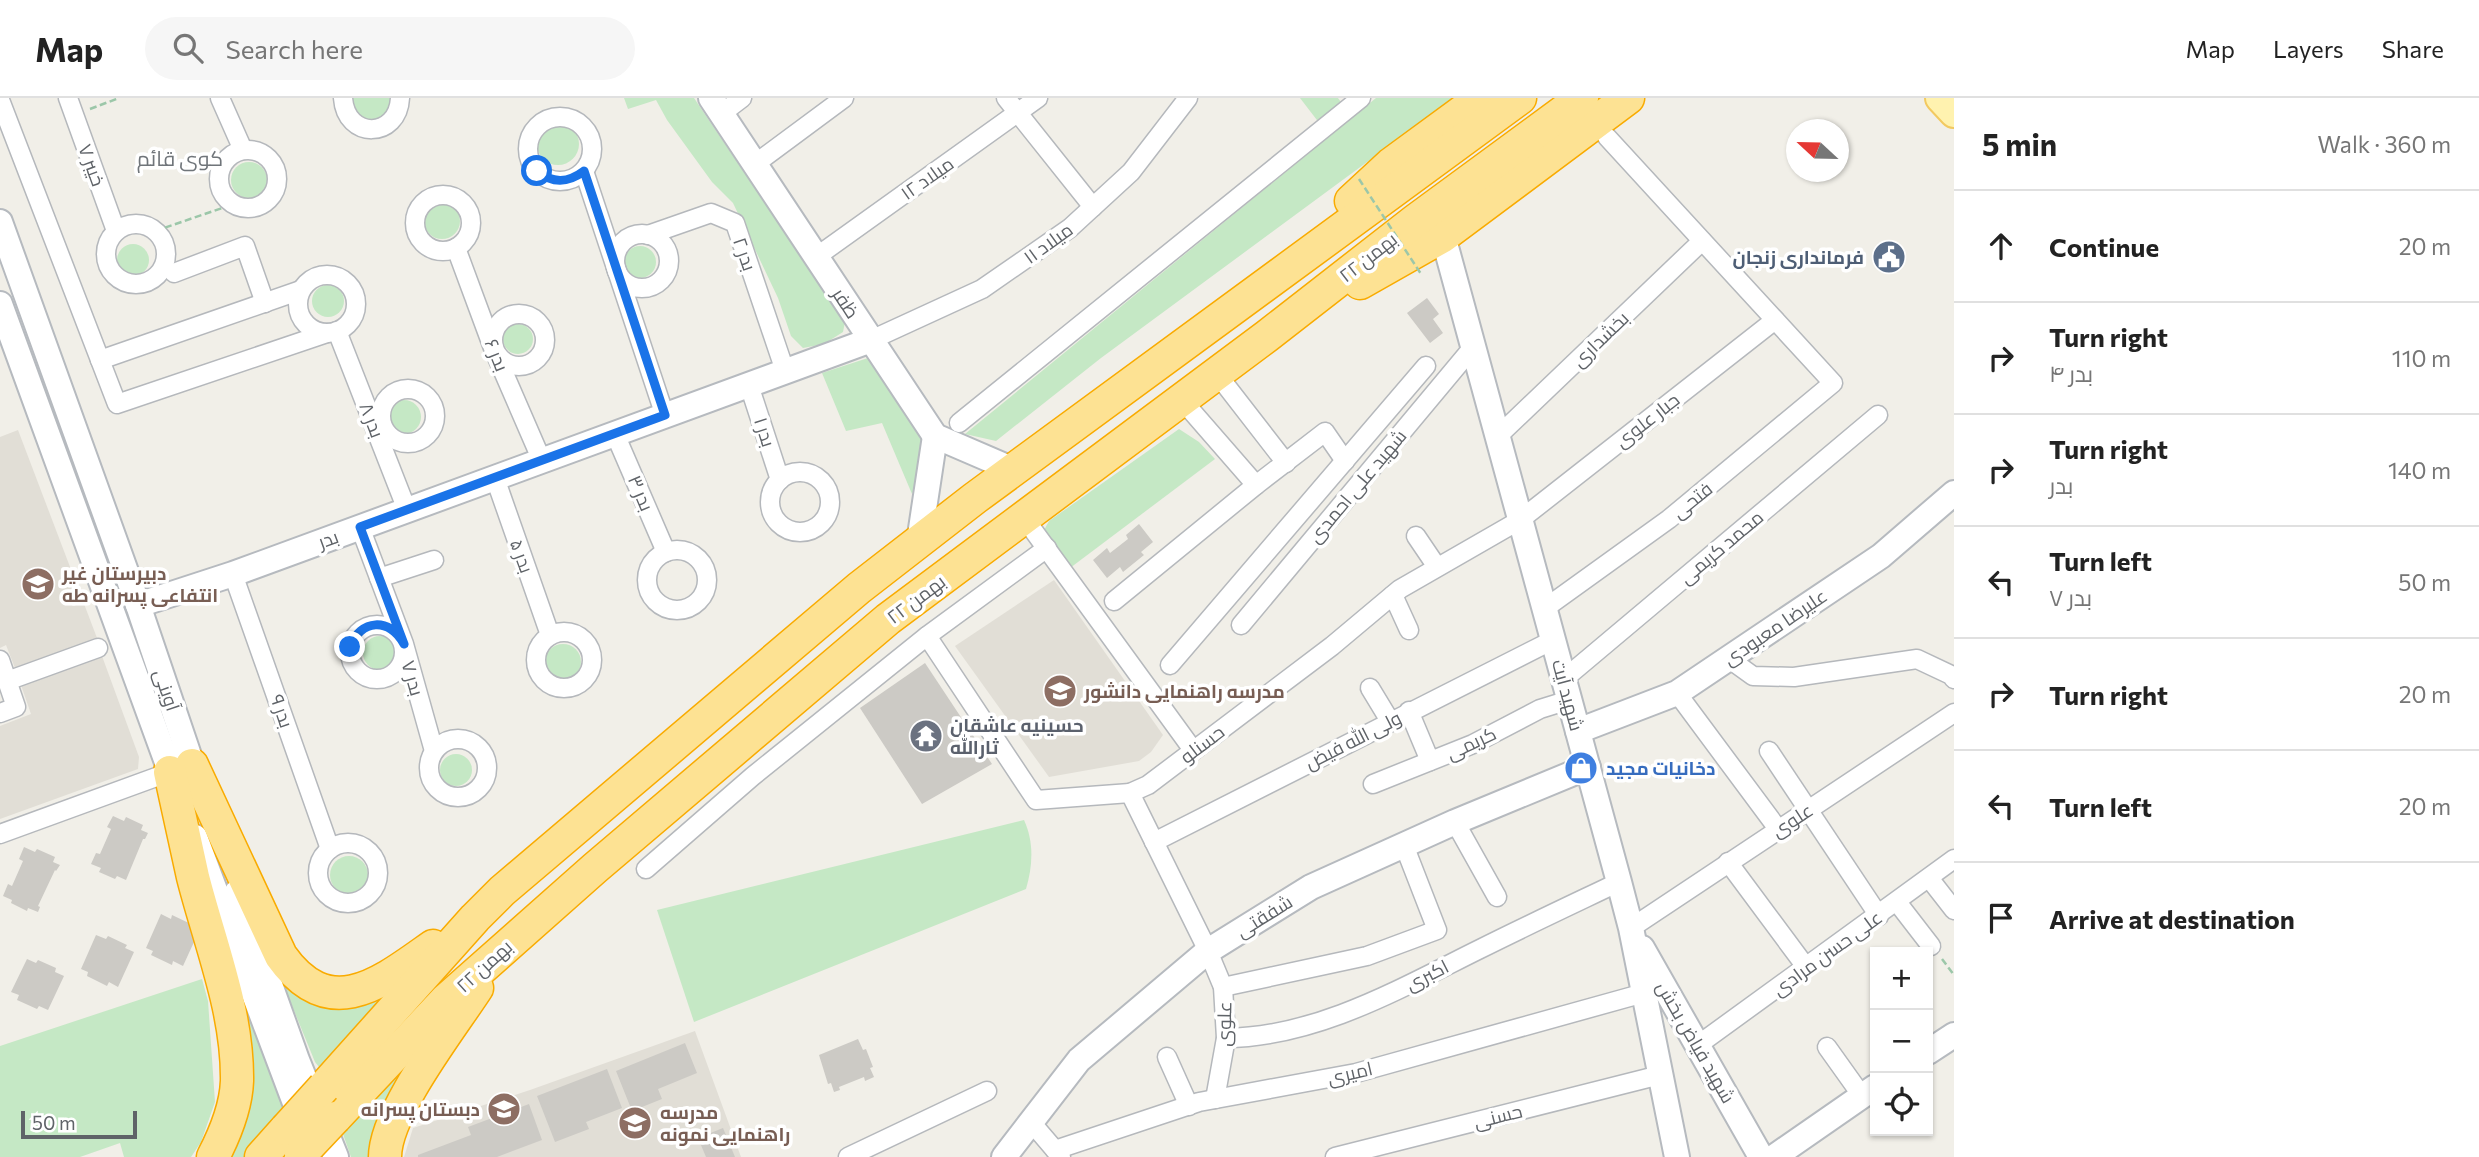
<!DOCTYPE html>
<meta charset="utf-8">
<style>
:root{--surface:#fff;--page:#f6f6f6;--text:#222;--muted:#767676;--line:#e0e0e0}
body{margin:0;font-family:Commissioner,Cairo,sans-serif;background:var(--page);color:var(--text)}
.controls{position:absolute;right:21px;bottom:21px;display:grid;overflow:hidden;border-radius:0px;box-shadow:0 2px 5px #0004}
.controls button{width:63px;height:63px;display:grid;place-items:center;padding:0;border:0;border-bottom:2px solid var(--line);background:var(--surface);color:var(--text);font:35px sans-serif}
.compass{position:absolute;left:1786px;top:21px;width:63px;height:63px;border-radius:50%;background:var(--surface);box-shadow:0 2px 5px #0004;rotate:292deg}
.scale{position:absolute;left:21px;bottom:18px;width:116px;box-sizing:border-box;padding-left:7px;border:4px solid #5f6368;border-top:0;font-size:19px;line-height:24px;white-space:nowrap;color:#5f6368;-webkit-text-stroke:5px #fff;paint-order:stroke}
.stop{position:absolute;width:21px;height:21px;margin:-16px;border:5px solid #1a73e8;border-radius:50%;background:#fff}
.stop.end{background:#1a73e8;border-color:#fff;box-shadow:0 2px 7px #0008}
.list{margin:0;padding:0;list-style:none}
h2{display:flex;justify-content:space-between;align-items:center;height:91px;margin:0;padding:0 28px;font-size:30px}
h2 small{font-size:23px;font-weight:400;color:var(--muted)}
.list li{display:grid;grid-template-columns:46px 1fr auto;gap:21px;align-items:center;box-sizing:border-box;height:112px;padding:0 28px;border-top:2px solid var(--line)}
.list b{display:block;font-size:26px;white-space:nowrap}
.list p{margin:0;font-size:23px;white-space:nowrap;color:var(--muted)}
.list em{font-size:23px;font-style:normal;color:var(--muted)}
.icon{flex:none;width:38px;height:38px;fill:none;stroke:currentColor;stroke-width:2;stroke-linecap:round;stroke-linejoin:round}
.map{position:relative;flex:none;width:1954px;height:1059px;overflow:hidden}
header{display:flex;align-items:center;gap:42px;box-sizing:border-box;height:98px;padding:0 35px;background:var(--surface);border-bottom:2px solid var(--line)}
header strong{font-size:33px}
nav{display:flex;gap:38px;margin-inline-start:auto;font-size:24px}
.search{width:490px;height:63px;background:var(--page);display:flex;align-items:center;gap:18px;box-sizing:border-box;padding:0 24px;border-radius:38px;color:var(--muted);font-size:26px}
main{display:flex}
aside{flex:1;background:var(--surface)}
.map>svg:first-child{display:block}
.education{fill:#e1ded6}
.green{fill:#c5e8c5}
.building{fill:#cccac5}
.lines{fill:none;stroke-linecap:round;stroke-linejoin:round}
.street-casing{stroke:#b5b8bc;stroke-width:21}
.secondary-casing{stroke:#b6babf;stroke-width:28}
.primary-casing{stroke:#f2c960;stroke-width:32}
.highway-casing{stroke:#f9ab00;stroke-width:35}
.path{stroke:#9cc7a9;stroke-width:2.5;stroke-dasharray:7 3.5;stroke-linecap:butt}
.street{stroke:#fff;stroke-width:18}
.secondary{stroke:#fff;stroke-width:24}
.primary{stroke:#fff2af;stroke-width:28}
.highway{stroke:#fde293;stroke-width:32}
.highway-bridge-casing{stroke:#f9ab00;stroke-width:35;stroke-linecap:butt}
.path-bridge{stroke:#9cc7a9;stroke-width:2.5;stroke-dasharray:7 3.5;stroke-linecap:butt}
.highway-bridge{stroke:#fde293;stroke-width:32}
.route{stroke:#1a73e8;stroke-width:9}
.labels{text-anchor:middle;stroke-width:7;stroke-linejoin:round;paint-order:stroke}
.street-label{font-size:19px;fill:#5f6368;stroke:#fff}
.service-label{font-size:19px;font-weight:bold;fill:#4e5e75;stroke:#fff;text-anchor:end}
.education-label{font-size:19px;font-weight:bold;fill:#785e54;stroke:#fff;text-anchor:start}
.worship-label{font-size:19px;font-weight:bold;fill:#5b616d;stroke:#fff;text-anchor:start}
.shop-label{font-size:19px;font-weight:bold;fill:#366cbe;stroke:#fff;text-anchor:start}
.neighbourhood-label{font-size:21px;fill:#70757a;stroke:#fff}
</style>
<header>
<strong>Map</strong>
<div class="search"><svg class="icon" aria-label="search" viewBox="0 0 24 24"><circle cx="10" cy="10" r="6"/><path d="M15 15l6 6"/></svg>Search here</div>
<nav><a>Map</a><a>Layers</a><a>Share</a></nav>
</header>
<main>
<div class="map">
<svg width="1954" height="1059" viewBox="0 0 1954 1059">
<rect width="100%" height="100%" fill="#f1efe8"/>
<g class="education">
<polygon points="18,332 97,540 15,570 6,547 0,550 0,339"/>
<polygon points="1054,482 1163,637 1151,654 1139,663 1049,679 955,548"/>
<polygon points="102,558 139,659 138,671 0,721 0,628 31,616 21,587"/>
<polygon points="695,933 741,1059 404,1059 413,1030 530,992"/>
</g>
<g class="green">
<path d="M353,0H391C389,29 353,29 353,0Z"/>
<polygon points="624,0 694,0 845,224 843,234 824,246 803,250 791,238 778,200 733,105 712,84 667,22 656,2 628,11"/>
<polygon points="1300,0 1338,0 1343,7 1320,26"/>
<polygon points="1376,0 1454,0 1101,260 996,343 965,336"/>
<circle cx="558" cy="46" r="21"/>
<circle cx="249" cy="82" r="18"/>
<circle cx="442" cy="123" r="18"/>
<circle cx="133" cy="162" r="16"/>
<circle cx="640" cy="164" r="16"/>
<circle cx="328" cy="203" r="16"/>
<circle cx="518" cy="241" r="15"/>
<polygon points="871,259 922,343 919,380 912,396 882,325 846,333 822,275"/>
<circle cx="404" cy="319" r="17"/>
<polygon points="1179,331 1199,344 1215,361 1070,470 1043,434 1049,423"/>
<circle cx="380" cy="555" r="17"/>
<circle cx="563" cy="564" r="18"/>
<circle cx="456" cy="672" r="16"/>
<path d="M1024,722C1034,744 1033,767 1026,791L694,924L657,812Z"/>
<circle cx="349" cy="777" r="19"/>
<polygon points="229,858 287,1015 247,1059 225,1059"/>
<polygon points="277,871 296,889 410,880 323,974 315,964"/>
<polygon points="202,881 208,903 215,1004 201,1044 191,1059 124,1059 120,1045 80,1059 0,1059 0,948"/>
<polygon points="444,922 378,1059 351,1059 343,1036"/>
</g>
<g class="building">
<polygon points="1427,200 1439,216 1433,221 1443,235 1430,245 1407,215"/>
<polygon points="1139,426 1153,444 1141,454 1144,457 1123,474 1120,469 1107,480 1093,462 1107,450 1110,455 1128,441 1126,437"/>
<polygon points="925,565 992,666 922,706 860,610"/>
<polygon points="113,718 124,723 126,719 143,727 141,732 148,735 145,741 143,741 126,782 117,778 115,781 99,774 101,770 91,766 96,755 100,756 111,731 107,729"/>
<polygon points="24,749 35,754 37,751 55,759 53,764 60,767 56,773 55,772 38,808 40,809 38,814 28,810 27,813 11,805 12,802 3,798 8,786 12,788 23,763 19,761"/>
<polygon points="161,816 171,821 172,817 191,826 190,829 199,833 183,868 173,863 172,867 151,857 153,853 146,850"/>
<polygon points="96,837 106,841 108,838 127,847 125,850 134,854 118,889 109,884 107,888 87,878 88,874 81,871"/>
<polygon points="27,861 36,865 38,862 56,870 55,874 64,878 48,912 39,908 37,911 17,902 19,897 11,894"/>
<polygon points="858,941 863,952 866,951 873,969 870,970 874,979 865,983 864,979 839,989 840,992 834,994 831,985 828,986 819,957"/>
<polygon points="685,945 697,975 658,991 662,1001 632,1013 616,973"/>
<polygon points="607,971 622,1010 586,1024 589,1031 555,1044 537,998"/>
<polygon points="529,1006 542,1042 497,1059 418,1059 418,1057 471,1037 468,1029"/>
<polygon points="723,1030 735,1059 706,1059 698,1040"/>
</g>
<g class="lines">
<defs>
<g id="street">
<polyline points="68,0 116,133"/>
<polyline points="220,0 243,52"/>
<path d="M343,0C346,42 398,41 400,0"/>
<polyline points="1006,0 1093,109"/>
<polyline points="0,2 117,306 327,235"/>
<polyline points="721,16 742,0"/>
<circle cx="560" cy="51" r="32"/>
<circle cx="248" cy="81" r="29"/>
<polyline points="755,66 844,0"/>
<polyline points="584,73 665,318"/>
<circle cx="443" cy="125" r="28"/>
<circle cx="136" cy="156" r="30"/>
<circle cx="642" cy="163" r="27"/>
<polyline points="648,137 711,115 735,125 785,273"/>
<polyline points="456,150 493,250 542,363"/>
<polyline points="816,159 1038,0"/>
<polyline points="174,175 245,148 265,205"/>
<circle cx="327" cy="206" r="29"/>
<circle cx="519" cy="242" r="26"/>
<polyline points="337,233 407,412"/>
<polyline points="871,242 982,191 1070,130 1131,74 1188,0"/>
<polyline points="100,262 301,192"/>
<polyline points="1217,276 1286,365"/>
<polyline points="749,287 780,382"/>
<circle cx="408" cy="318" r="27"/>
<polyline points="1182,302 1256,387"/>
<polyline points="959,325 1361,0"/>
<polyline points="615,336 666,454"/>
<polyline points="1497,339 1702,143"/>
<circle cx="800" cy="404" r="30"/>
<polyline points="495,380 550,537"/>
<polyline points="1025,421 1193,652"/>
<polyline points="360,429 404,546 434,653"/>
<polyline points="1416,438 1437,469"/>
<circle cx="677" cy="482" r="30"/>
<polyline points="233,476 330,751"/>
<polyline points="379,480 434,462"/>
<polyline points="1393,497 1409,532"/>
<polyline points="1114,503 1256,387 1325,334 1345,363"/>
<polyline points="1544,511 1669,421 1833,285 1607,39"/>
<circle cx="377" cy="554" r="27"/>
<polyline points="1241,527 1473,249"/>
<circle cx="564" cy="562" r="28"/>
<polyline points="927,538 1036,702 1130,695"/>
<polyline points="1728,560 1753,578 1794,579 1917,561 1951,577 1954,581"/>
<polyline points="0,562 16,609 0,615"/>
<polyline points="1170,567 1426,268"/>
<polyline points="1564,581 1878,317"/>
<polyline points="7,583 98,550"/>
<polyline points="1370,590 1390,623"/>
<polyline points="1677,595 1778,731"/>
<polyline points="1409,613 1430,663"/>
<circle cx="458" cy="670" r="29"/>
<polyline points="1769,653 1879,818"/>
<polyline points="1373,686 1473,646 1540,611 1569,602"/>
<polyline points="1455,724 1497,799"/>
<polyline points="0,736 170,674"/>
<polyline points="1154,744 1553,542"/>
<circle cx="348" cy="775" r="30"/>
<polyline points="1728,764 1806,869"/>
<polyline points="646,771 753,678 927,538 1047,450"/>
<polyline points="1929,780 1954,812"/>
<polyline points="1897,804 1931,848"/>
<polyline points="1631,830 1954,615"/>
<polyline points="1223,889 1367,858 1437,832 1404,747"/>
<path d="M1226,940C1317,939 1401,890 1480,851C1526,828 1573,806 1619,784"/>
<polyline points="1698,947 1954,761"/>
<polyline points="1827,949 1862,998"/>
<polyline points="1167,959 1189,1008"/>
<polyline points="1215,1001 1226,940 1223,889 1208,853 1130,695 1148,687 1332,548 1400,491 1520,422 1775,222"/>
<polyline points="1031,1024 1061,1059"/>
<polyline points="1055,1052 1199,1004 1356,975 1644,895"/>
<polyline points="848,1059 987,993"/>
<polyline points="1335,1059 1660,977"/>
</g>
<g id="secondary">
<polyline points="711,0 935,338 1014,372"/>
<polyline points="0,124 138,507 198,684"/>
<polyline points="1443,138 1619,784 1631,830 1677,1059"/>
<polyline points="0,206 176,689"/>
<polyline points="919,444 935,338"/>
<polyline points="138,507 233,476 871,242"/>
<polyline points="1578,633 1677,595 1881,458 1954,395"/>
<polyline points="195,739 304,1029"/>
<polyline points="237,794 297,962 336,1059"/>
<polyline points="1642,850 1761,1059"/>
<polyline points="1928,954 1954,937"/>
<polyline points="1004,1059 1079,962 1208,853 1311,789 1455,724 1588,669"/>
<polyline points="1774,1059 1875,989"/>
</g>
<polyline id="primary" points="1940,0 1954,15"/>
<g id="highway">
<polyline points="1351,103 1391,66 1481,0"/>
<polyline points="1360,185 1443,138 1628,0"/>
<path d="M192,667L281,858C330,927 382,884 433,848"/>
<path d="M170,674C178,709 185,744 193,779C210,846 238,913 237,983C236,1010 225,1036 213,1059"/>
<polyline points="324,989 475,820 502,793 859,490 975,400 1520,0"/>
<polyline points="335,1020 446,902 595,770 888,521 1267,238 1416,122 1582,0"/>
<polyline points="261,1059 286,1031"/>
<path d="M385,1059C385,1014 451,930 477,890"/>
</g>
</defs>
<use href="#street" class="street-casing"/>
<use href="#secondary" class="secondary-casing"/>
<use href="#primary" class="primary-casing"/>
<use href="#highway" class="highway-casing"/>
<g class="path">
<polyline points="90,11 119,0"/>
<polyline points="155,133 234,106"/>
<polyline points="1942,861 1954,877"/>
</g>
<use href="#street" class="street"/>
<use href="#secondary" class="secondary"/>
<use href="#primary" class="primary"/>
<use href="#highway" class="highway"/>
<defs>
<g id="highway-bridge">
<polyline points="286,1031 324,989"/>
<polyline points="301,1056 335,1020"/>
</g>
</defs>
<use href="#highway-bridge" class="highway-bridge-casing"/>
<polyline class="path-bridge" points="1359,81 1421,176"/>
<use href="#highway-bridge" class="highway-bridge"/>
</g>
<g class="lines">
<path class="route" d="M350,549C360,521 390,519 404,546L360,429L665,317L584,73C568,85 553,86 537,73"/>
</g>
<defs>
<symbol id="civic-disc" viewBox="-11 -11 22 22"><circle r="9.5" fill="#5c6f8a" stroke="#fff"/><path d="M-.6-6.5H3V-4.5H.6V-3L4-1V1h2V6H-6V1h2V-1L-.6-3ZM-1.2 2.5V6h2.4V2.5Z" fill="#fff"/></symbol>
<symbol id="school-disc" viewBox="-11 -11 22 22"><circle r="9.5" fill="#8d6e63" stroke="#fff"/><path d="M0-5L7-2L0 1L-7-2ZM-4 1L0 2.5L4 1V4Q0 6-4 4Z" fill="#fff"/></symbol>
<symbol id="temple-disc" viewBox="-11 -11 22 22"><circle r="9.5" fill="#6b7280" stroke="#fff"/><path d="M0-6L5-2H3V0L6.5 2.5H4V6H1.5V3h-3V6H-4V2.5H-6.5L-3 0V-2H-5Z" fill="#fff"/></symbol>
<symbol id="shop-disc" viewBox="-11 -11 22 22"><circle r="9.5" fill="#3f7fe0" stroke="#fff"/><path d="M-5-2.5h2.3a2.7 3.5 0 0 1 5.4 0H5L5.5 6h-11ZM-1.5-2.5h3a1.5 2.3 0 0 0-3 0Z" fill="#fff"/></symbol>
</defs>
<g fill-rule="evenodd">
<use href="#civic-disc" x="1870" y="140" width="38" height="38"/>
<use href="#school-disc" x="19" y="467" width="38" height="38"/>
<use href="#school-disc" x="1041" y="574" width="38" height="38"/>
<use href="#temple-disc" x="907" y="619" width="38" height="38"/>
<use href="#shop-disc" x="1562" y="651" width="38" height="38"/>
<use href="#school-disc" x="485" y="992" width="38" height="38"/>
<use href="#school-disc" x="616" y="1006" width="38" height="38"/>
</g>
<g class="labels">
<g class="street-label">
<text transform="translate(92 67) rotate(70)" y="7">خیبر ۷</text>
<text transform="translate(927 80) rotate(-35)" y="7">میلاد ۱۲</text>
<text transform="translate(1048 145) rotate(-36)" y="7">میلاد ۱۱</text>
<text transform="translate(745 156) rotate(71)" y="7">بدر ۲</text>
<text transform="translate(1368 159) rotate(-38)" y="7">۲۲ بهمن</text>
<text transform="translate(846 205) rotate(57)" y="7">ظفر</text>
<text transform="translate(1600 241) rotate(-44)" y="7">بخشداری</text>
<text transform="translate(497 257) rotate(68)" y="7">بدر ۶</text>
<text transform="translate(372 322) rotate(69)" y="7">بدر ۸</text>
<text transform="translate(1647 322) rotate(-38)" y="7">جبار علوی</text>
<text transform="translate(765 334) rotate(72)" y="7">بدر ۱</text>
<text transform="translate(1357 388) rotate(-50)" y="7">شهید علی احمدی</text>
<text transform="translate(641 395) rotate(67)" y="7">بدر ۳</text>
<text transform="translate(1692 402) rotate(-39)" y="7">فتحی</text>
<text transform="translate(328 441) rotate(-20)" y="7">بدر</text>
<text transform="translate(1721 449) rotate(-40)" y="7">محمد کریمی</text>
<text transform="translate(522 458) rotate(70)" y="7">بدر ۵</text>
<text transform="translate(916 501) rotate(-37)" y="7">۲۲ بهمن</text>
<text transform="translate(1775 529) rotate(-34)" y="7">علیرضا معبودی</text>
<text transform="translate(413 580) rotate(74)" y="7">بدر ۷</text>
<text transform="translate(167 592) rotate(71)" y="7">آوینی</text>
<text transform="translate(1568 597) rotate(75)" y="7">شهید آیت</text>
<text transform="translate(282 613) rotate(71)" y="7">بدر ۹</text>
<text transform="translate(1353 642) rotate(-27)" y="7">ولی الله فیض</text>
<text transform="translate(1471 645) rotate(-25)" y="7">کریمی</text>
<text transform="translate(1202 646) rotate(-37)" y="7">حسنلو</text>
<text transform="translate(1792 722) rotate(-33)" y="7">علوی</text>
<text transform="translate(1264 818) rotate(-32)" y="7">شفقتی</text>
<text transform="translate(1827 855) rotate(-36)" y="7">علی حسن مرادی</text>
<text transform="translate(484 868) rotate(-42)" y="7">۲۲ بهمن</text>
<text transform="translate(1427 877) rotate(-27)" y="7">اکبری</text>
<text transform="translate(1224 926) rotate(-89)" y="7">علوی</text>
<text transform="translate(1696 944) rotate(60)" y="7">شهید فیاض بخش</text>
<text transform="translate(1350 975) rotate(-13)" y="7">امیری</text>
<text transform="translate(1498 1018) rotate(-14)" y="7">حسنی</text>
</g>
<g class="service-label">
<text x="1864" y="166">فرمانداری زنجان</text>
</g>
<g class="education-label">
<text x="62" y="482">دبیرستان غیر<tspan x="62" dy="22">انتفاعی پسرانه طه</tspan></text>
<text x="1084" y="600">مدرسه راهنمایی دانشور</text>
<text x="480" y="1018" text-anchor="end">دبستان پسرانه</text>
<text x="660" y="1021">مدرسه<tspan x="660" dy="22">راهنمایی نمونه</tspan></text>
</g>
<g class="worship-label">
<text x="950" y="634">حسینیه عاشقان<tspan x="950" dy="22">ثارالله</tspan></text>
</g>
<g class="shop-label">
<text x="1606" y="677">دخانیات مجید</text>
</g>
<g class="neighbourhood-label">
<text x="180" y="68">کوی قائم</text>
</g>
</g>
</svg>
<div class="controls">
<button>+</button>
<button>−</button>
<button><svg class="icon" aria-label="locate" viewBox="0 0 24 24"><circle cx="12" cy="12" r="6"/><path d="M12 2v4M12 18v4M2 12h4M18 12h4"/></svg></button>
</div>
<svg class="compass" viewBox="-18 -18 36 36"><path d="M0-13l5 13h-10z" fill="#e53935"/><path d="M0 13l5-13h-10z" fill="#767676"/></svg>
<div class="scale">50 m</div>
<div class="stop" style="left:537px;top:73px"></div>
<div class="stop end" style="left:350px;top:549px"></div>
</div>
<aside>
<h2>5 min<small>Walk · 360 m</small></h2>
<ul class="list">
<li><svg class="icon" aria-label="ahead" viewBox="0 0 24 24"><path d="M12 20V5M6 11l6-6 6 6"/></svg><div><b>Continue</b></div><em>20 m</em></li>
<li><svg class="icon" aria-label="right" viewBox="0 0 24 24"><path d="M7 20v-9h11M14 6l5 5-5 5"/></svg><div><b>Turn right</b><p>بدر ۴</p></div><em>110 m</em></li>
<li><svg class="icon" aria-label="right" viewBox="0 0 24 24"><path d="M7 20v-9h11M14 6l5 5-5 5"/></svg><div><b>Turn right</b><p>بدر</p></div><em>140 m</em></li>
<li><svg class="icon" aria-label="left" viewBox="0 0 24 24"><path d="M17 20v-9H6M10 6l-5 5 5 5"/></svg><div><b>Turn left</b><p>بدر ۷</p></div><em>50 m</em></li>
<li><svg class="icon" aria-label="right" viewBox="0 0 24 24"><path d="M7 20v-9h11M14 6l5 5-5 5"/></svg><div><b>Turn right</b></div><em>20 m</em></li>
<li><svg class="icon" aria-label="left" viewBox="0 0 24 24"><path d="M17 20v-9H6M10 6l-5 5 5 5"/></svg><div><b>Turn left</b></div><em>20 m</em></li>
<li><svg class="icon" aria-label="arrive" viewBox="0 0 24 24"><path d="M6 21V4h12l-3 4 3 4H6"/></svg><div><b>Arrive at destination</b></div></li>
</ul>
</aside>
</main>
